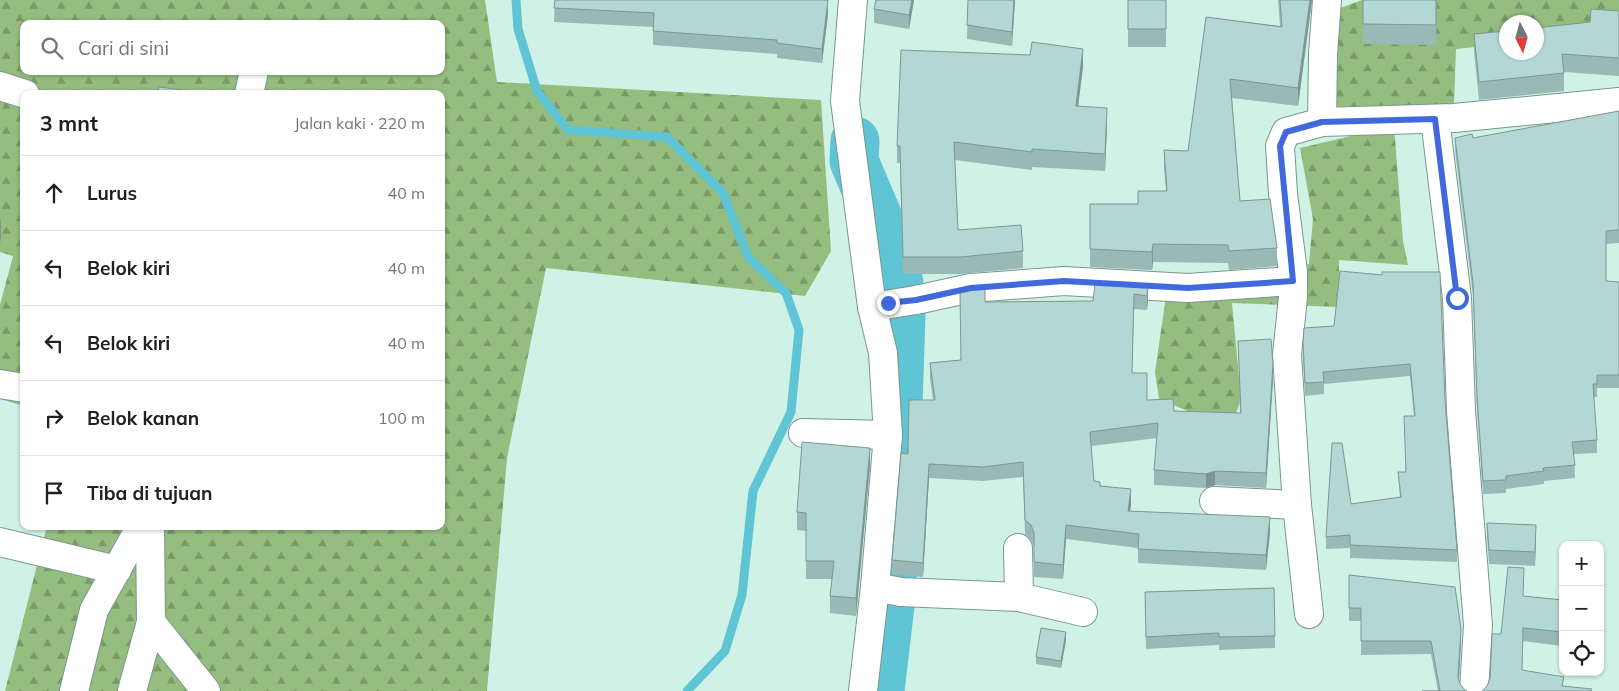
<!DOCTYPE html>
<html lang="id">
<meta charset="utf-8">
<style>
:root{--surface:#fff;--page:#f6f6f6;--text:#202124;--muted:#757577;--line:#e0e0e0}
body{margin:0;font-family:Mulish,sans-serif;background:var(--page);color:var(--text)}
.controls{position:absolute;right:15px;bottom:15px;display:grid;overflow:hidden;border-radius:10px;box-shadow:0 1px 4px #0004}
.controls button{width:45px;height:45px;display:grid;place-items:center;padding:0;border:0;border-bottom:1px solid var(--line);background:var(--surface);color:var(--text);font:25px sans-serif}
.compass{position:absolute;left:1499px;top:15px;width:45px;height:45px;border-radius:50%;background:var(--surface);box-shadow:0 1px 4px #0004;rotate:174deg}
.stop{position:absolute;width:15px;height:15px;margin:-11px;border:4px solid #406adc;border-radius:50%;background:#fff}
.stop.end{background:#406adc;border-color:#fff;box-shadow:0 1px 5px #0008}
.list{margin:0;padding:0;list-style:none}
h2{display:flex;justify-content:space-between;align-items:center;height:65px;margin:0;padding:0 20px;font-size:21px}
h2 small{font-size:16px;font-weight:400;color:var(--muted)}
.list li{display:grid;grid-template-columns:32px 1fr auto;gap:15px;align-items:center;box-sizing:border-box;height:75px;padding:0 20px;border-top:1px solid var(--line)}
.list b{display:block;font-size:19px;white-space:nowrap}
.list em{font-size:16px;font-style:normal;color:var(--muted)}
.icon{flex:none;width:28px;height:28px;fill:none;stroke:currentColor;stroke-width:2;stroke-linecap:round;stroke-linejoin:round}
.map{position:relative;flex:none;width:1619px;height:691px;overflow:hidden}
.search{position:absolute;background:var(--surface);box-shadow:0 1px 4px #0004;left:20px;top:20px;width:425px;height:55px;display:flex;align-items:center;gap:12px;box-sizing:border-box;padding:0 18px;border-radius:10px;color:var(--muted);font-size:19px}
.panel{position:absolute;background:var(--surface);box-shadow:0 1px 4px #0004;left:20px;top:90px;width:425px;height:440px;border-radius:10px}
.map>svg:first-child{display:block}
.forest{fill:url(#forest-firs);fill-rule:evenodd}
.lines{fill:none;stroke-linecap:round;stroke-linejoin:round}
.stream{stroke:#5fc4d4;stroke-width:9}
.river{stroke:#5fc4d4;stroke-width:49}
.minor-casing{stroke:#79988d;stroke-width:30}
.minor{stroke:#fff;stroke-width:28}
.wall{fill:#99b9b6}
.shaded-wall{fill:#7d9694}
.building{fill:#b2d7d4;stroke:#7d9694}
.route{stroke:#406adc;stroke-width:6}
</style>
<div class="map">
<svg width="1619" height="691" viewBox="0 0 1619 691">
<defs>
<pattern id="forest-firs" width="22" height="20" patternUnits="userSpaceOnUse" patternTransform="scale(1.25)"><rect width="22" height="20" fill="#95bd7f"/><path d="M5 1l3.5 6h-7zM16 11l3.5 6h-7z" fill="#799a68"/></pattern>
</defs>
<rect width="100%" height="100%" fill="#d0f2e6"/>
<g class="forest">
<path d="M0,0H485L497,82L821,100L831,251L805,296L546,268L507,458L487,691H5L47,526H441V94H24V406L0,399V305L13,256L0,252ZM24,24H441V71H24Z"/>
<polygon points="1362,0 1619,0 1619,28 1580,23 1577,36 1537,41 1536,22 1506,22 1506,44 1456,49 1454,104 1330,107 1327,13"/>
<polygon points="1394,126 1403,241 1408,265 1339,260 1339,307 1232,303 1241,399 1234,419 1219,424 1159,399 1155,372 1166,296 1268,278 1309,264 1313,219 1300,148"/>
</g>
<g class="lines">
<polyline class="stream" points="516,0 518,29 537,91 568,130 667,137 723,193 748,257 786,293 799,330 791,412 753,491 742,595 725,651 687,691"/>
<polyline class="river" points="855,141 854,161 882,227 899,283 901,315 892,588 880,691"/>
<defs>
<g id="minor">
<polyline points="853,0 845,101 872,307 883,353 888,435 875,587 863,691"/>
<polyline points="0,86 25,94"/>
<polyline points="249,94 254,71"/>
<polyline points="1435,119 1457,298 1461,411 1478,625 1474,691"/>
<polyline points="1322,122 1323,54 1327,0"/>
<polyline points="872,307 916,300 971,288 1064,281 1188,288 1293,281"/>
<polyline points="0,384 24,388"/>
<polyline points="803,433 888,435"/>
<polyline points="1214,501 1297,505"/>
<polyline points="0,542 117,570"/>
<polyline points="1018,548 1019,597"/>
<polyline points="875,587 901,592 1019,597 1083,612"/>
<polyline points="1309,614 1297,505 1287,355 1293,297 1293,272 1283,194 1280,146 1286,132 1322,122 1454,118 1619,102"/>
<polyline points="151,622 206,691"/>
<polyline points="74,691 94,610 141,526"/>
<polyline points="132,691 151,622 150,526"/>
</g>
</defs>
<use href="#minor" class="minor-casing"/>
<use href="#minor" class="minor"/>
</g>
<g class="wall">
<polygon points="555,0 828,14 822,63 777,58 777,54 653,45 653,27 554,22"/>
<polygon points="876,0 914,0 909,29 874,23 874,9"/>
<polygon points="968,0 1015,0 1012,46 967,39"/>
<rect x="1128" y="0" width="38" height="47"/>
<polygon points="1278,0 1312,0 1298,106 1232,98 1240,201 1277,248 1277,266 1229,270 1228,263 1153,262 1152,270 1090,267 1090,204 1138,204 1166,191 1164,168 1164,150 1188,151 1206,17 1280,26"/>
<polygon points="1363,0 1437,0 1436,45 1363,44"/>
<polygon points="1619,11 1619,76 1564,72 1564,91 1479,100 1474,52 1474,34 1590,22"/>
<polygon points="1083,66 1078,106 1107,126 1105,171 1032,167 1032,170 955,160 958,230 1023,251 1023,268 960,274 903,274 900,163 897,163 897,146"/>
<polygon points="1619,111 1619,243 1606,244 1606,281 1619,282 1619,388 1597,388 1597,397 1594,397 1597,440 1597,453 1574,454 1575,478 1544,481 1544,484 1506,489 1506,493 1483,494 1477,410 1473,296 1455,150 1455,138 1473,138"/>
<polygon points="1340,271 1445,400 1457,550 1457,562 1350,558 1350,548 1326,549 1326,537 1351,504 1400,498 1398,472 1405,472 1414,416 1410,376 1324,384 1324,394 1305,396 1303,355 1303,343 1334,326"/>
<polygon points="1148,287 1148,301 1147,310 1134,309 1132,373 1147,400 1174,411 1240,413 1238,341 1273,379 1266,488 1215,485 1206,488 1154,485 1154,470 1157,438 1091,446 1094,481 1131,504 1130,511 1270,532 1266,570 1138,563 1138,548 1066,539 1063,579 1034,577 1034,547 1031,540 1025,534 1023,477 983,481 929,478 923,577 892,574 892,560 908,454 933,400 930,378 930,363 960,360 985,302 1093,301"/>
<polygon points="870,465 856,616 830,613 830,596 832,579 806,579 806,531 797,530 797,512"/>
<polygon points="1487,523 1536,539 1535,566 1489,564 1487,537"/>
<polygon points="1349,575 1461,642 1459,680 1460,684 1465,690 1438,691 1431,654 1361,655 1361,621 1349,621"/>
<polygon points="1274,588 1275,648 1219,650 1219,645 1146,649 1145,592"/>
<polygon points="1524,596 1563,600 1563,646 1523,641 1522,670 1564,686 1592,691 1487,686 1501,634"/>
<polygon points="1066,640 1061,668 1036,664 1036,657"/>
</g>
<g class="shaded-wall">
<polygon points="828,0 828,14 822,63 822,49"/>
<polygon points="912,0 914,0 909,29 909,15"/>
<polygon points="1014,0 1015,0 1012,46 1012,32"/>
<polygon points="1310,0 1312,0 1298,106 1298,88"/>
<polygon points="1083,49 1083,66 1076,124 1076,106"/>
<polygon points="1107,108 1107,126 1105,171 1105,154"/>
<polygon points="1,216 1,236 0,244 0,224"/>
<polygon points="1153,244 1153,262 1152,270 1152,252"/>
<polygon points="1148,287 1148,301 1147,310 1147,296"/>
<polygon points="1273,364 1273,379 1266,488 1266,473"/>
<polygon points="870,448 870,465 856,616 856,598"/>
<polygon points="929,464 929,478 923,577 923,563"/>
<polygon points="1215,471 1215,485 1206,488 1206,474"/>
<polygon points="1131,489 1131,504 1128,525 1128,511"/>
<polygon points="1270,517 1270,532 1266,570 1266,555"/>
<polygon points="1066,525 1066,539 1063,579 1063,565"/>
<polygon points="1536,525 1536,539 1535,566 1535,552"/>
<polygon points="1461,629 1461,642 1458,691 1458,677"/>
<polygon points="1066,632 1066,640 1061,668 1061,661"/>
</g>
<g class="building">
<polygon points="555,0 828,0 822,49 777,43 777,40 653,31 654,13 554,8"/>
<polygon points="876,0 912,0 909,15 874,9"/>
<polygon points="968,0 1014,0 1012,32 967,25"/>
<rect x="1128" y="0" width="38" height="29"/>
<polygon points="1280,0 1310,0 1298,88 1230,79 1240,201 1270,199 1277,248 1229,251 1228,245 1153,244 1152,252 1090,249 1090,204 1138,204 1138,191 1167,191 1164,150 1188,151 1206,17 1282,27"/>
<polygon points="1363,0 1436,0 1436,25 1363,24"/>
<polygon points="1591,9 1619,11 1619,58 1562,54 1564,73 1479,82 1474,34 1506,31 1506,52 1536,52 1536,28 1590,22"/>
<polygon points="1032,42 1083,49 1076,106 1107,108 1105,154 1032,149 1032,152 954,142 958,230 1021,225 1023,251 960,257 903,257 900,146 897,146 901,50 1030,55"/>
<polygon points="159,87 183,90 183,94 158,94"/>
<polygon points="1619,111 1619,230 1606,231 1606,281 1619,282 1619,375 1597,375 1597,384 1593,384 1597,440 1572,442 1575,465 1543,468 1544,471 1506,476 1506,480 1483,481 1477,397 1473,283 1455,138 1472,134 1473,138"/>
<polygon points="1340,271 1382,275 1382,272 1440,272 1445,400 1457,550 1350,545 1350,535 1326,537 1332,443 1342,443 1351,504 1401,497 1398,472 1406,472 1404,416 1415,416 1410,364 1323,372 1324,382 1305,383 1303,343 1304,328 1334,326"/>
<polygon points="1095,284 1148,287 1147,296 1134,294 1132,373 1147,373 1147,400 1173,399 1174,411 1241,413 1238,341 1271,339 1273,364 1266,473 1215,471 1206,474 1154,470 1158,423 1090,432 1094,481 1100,482 1100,486 1131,489 1128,511 1270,517 1266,555 1138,549 1139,534 1066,525 1063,565 1034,562 1034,533 1031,525 1025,520 1023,462 983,467 929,464 923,563 892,560 901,453 908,454 909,400 935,400 930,363 961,360 960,292 985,288 985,302 1093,301"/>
<polygon points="802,442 870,448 856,598 830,596 834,561 806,561 806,513 797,512"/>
<polygon points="1487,523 1536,525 1535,552 1489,550"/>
<polygon points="1508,567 1524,568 1523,596 1563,600 1563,632 1523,628 1522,670 1564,677 1562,686 1592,689 1591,691 1482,691 1487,686 1490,679 1492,634 1501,634"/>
<polygon points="1349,575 1455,587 1461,629 1458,677 1460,684 1465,690 1467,691 1422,691 1440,691 1431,641 1361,641 1361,608 1349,608"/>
<polygon points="1274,588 1275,636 1219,637 1219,633 1146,637 1145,592"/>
<polygon points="1041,628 1066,632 1061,661 1036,657"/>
</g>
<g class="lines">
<polyline class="route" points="888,303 916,300 971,288 1064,281 1188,288 1293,281 1280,146 1286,132 1322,122 1435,119 1457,298"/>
</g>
</svg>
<div class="controls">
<button>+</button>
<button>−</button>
<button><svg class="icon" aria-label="locate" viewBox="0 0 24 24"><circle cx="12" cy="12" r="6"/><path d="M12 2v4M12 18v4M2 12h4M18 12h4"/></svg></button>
</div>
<svg class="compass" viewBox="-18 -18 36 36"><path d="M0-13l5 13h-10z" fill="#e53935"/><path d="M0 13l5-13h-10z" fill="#757577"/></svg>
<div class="stop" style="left:1457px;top:298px"></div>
<div class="stop end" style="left:888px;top:303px"></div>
<div class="search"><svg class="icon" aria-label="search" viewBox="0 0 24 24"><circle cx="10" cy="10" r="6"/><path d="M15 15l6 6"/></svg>Cari di sini</div>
<section class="panel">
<h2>3 mnt<small>Jalan kaki · 220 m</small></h2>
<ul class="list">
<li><svg class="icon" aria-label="ahead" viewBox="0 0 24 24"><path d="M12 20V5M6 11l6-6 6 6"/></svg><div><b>Lurus</b></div><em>40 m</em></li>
<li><svg class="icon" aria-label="left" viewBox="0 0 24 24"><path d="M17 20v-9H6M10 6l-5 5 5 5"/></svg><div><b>Belok kiri</b></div><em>40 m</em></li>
<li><svg class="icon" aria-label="left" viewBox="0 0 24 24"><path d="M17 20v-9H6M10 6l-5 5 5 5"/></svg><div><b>Belok kiri</b></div><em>40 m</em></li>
<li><svg class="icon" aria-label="right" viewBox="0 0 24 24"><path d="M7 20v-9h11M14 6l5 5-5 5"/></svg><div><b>Belok kanan</b></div><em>100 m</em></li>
<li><svg class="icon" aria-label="arrive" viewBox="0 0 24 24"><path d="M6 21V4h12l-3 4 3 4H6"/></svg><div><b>Tiba di tujuan</b></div></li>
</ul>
</section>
</div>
